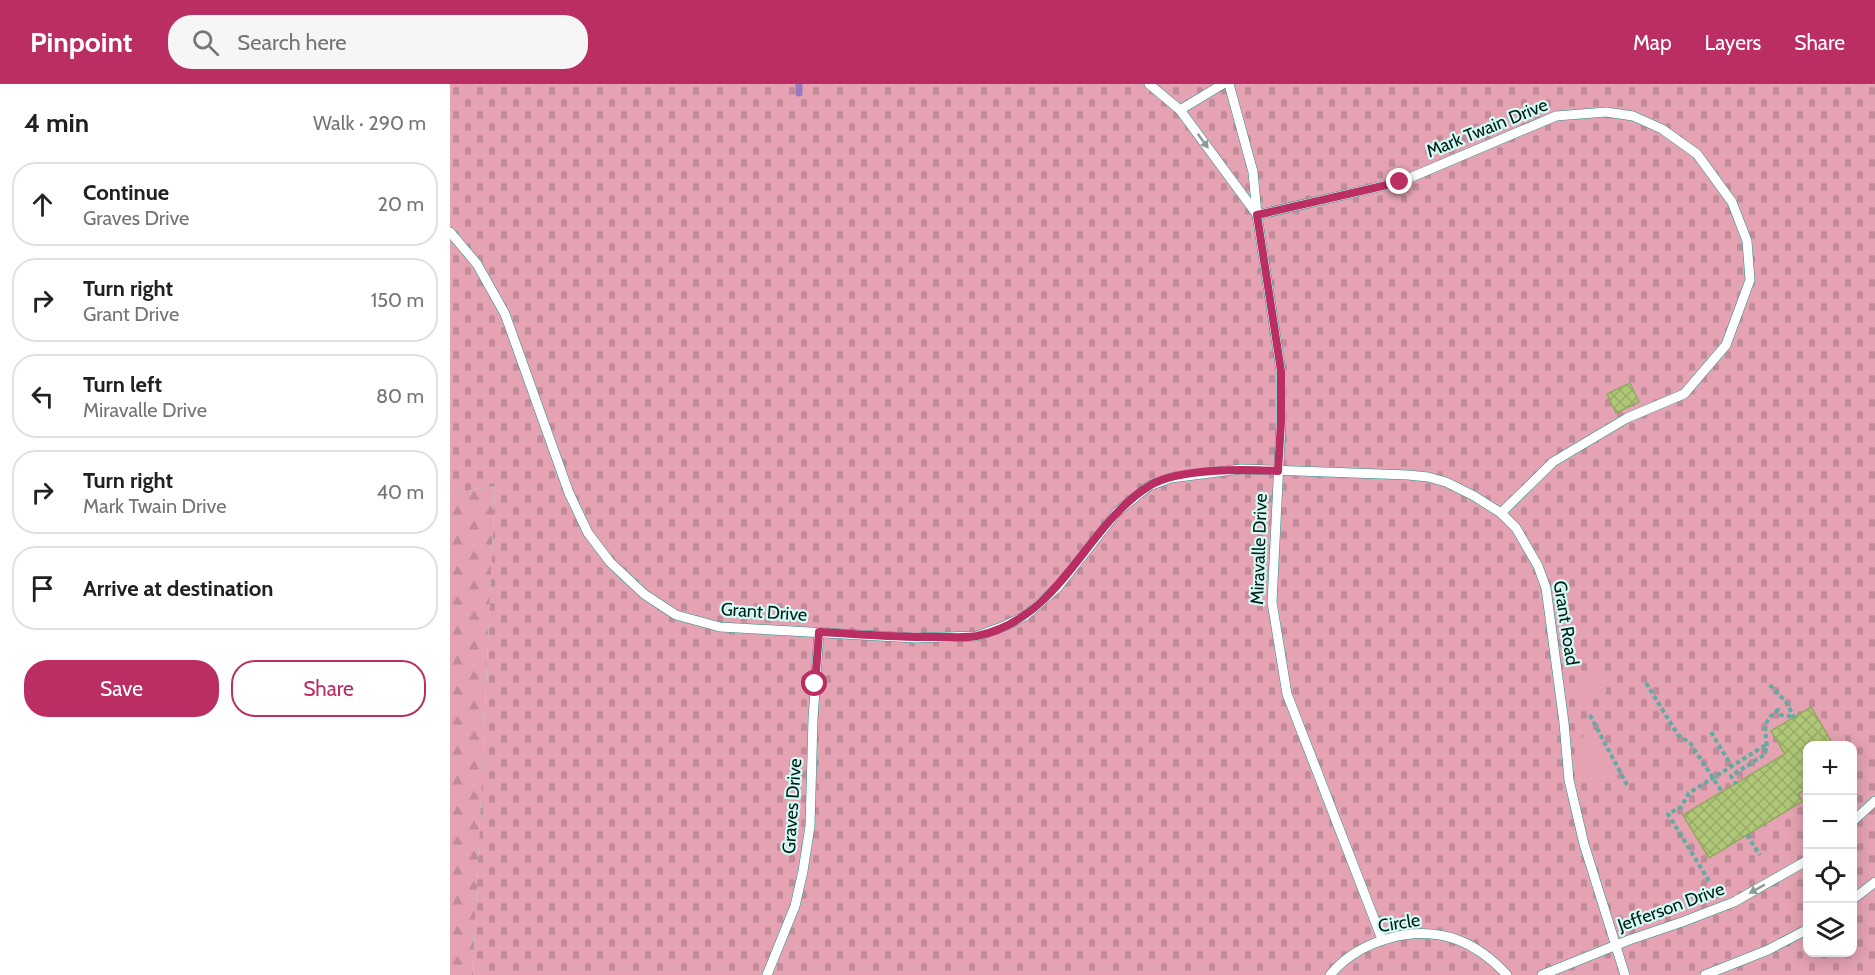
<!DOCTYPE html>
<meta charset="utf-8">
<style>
:root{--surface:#fff;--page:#f6f6f6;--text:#202124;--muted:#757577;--line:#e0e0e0;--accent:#ba2e64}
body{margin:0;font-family:Cabin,sans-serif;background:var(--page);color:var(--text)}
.controls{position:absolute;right:18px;bottom:18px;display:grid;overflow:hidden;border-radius:12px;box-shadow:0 3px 15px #0003}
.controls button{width:54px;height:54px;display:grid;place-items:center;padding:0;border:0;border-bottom:2px solid var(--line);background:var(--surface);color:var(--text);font:30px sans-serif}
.stop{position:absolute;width:18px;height:18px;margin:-14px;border:4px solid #ba2e64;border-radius:50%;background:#fff}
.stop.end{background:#ba2e64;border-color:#fff;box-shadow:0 2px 6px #0008}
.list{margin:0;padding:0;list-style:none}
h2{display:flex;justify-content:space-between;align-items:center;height:78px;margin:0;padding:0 24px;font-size:26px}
h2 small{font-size:20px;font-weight:400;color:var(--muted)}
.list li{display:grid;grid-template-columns:39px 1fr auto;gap:18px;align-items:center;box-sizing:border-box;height:84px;margin:0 12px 12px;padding:0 12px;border:2px solid var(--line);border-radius:24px}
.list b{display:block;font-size:22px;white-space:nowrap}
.list p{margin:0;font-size:20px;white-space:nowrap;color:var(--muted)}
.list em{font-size:20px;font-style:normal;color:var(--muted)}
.actions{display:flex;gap:12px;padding:18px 24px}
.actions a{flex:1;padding:14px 0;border:2px solid var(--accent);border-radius:24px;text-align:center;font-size:21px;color:var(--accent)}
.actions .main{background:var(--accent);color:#fff}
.icon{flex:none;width:33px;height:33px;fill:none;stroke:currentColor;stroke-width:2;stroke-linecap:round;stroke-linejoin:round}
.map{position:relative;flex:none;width:1425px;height:891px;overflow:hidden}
header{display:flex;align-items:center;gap:36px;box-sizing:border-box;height:84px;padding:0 30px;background:var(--accent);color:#fff}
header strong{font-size:28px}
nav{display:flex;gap:33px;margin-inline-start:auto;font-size:21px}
.search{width:420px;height:54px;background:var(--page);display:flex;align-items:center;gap:15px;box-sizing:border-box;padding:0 21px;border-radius:24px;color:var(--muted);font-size:22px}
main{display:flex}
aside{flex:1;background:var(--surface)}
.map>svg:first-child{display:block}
.forest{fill:url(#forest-firs)}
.cemetery{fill:url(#cemetery-stones);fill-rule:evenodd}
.garden{fill:#e4a2b3}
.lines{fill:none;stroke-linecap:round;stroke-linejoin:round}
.stream{stroke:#9679bf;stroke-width:7}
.building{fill:url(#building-cross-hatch);stroke:#93a860;stroke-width:1.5}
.lane-casing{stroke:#229486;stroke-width:10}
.path{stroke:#5faca0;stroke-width:4;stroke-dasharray:4.5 3;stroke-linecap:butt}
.lane{stroke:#fff;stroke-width:9}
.oneway{fill:#8c9a98}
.route{stroke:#ba2e64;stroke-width:8}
.labels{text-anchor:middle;stroke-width:4.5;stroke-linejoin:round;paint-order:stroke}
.street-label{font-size:18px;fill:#001e1a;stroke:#d6fbf4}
</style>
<header>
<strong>Pinpoint</strong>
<div class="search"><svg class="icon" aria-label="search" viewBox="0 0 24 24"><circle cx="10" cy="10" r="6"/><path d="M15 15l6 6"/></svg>Search here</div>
<nav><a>Map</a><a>Layers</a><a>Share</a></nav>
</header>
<main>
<aside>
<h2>4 min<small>Walk · 290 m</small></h2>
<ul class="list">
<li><svg class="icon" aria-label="ahead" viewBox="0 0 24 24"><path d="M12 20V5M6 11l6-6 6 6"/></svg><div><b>Continue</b><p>Graves Drive</p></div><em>20 m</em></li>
<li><svg class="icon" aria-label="right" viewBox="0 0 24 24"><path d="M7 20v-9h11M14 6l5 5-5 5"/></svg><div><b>Turn right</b><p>Grant Drive</p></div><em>150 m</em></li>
<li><svg class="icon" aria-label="left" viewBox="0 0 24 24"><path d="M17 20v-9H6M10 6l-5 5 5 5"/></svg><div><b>Turn left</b><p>Miravalle Drive</p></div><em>80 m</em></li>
<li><svg class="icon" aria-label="right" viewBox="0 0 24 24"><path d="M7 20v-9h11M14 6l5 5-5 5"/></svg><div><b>Turn right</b><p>Mark Twain Drive</p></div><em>40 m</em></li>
<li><svg class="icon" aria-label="arrive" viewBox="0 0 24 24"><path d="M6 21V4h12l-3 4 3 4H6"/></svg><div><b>Arrive at destination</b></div></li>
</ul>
<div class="actions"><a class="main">Save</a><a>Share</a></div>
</aside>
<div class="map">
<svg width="1425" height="891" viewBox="0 0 1425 891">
<defs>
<pattern id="forest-firs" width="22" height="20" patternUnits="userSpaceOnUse" patternTransform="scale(1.5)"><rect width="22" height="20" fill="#e4a2b3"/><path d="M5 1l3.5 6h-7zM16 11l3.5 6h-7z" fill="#c28b99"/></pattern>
<pattern id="cemetery-stones" width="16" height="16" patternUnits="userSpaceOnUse" patternTransform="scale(1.5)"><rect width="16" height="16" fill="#e4a2b3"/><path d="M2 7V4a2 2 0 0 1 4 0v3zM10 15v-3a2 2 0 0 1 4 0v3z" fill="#c28b99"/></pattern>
<pattern id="building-cross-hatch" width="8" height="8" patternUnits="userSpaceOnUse" patternTransform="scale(1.5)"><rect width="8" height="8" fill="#b0c778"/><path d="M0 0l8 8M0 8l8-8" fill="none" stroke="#96aa67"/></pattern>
</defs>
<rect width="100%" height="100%" fill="#94fbea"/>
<polygon class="forest" points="45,402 23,891 0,891 0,410"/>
<path class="cemetery" d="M0,0H1425V891H23L45,402L0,410ZM1358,662H1402V868H1358Z"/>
<g class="garden">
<path d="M1147,586L1156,600V609C1144,619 1130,614 1121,602Z"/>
<path d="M1144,645L1169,690C1146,709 1116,684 1127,660C1130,653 1138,649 1144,645Z"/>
</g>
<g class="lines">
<polyline class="stream" points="349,0 349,9"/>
</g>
<g class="building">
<polygon points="1180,299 1189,318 1166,329 1157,310"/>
<polygon points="1361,623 1384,662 1358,662 1358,704 1348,710 1353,717 1259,774 1233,731 1335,670 1321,647"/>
</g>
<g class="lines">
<defs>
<g id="lane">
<polyline points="699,0 730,26 806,129"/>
<polyline points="779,0 803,88 807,131 831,287 831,338 822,518 837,610 932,855"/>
<polyline points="730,26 773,0"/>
<polyline points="807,131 950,98 1106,32 1156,28 1183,32 1212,45 1247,70 1282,118 1297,157 1300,196 1276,261 1234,310 1177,334 1103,378 1051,429"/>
<polyline points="0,148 27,180 55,230 119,409 138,449 160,478 194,510 226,531 270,543 465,554 527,552 552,543 575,532 608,503 667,428 699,402 721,394 791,385 958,391 978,393 996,398 1024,412 1051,429 1066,444 1088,482 1096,504 1114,639 1119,696 1134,760 1175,891"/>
<polyline points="1402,738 1425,717"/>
<polyline points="1402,816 1425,798"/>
<polyline points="317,891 345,822 353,787 360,742 363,635 369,548"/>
<path d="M880,891C909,856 965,840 1008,856C1027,863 1043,876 1057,891"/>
<polyline points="1092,891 1179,856 1232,838 1284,818 1358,776"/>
<polyline points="1255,891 1318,866 1358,845"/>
</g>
</defs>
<use href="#lane" class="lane-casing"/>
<g class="path">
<polyline points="1196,599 1228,651 1241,660 1272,708"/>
<polyline points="1320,601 1336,618 1344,633"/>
<polyline points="1140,631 1177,701"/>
<polyline points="1261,648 1282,683"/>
<path d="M1317,662C1315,645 1312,637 1328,626L1331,631L1345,633"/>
<polyline points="1297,751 1310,771"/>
<polyline points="1259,797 1218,730 1231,723 1239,709 1314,662 1317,663 1314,671 1281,692 1286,700"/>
</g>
<use href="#lane" class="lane"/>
</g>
<defs><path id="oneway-solid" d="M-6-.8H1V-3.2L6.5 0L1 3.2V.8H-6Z" transform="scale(1.5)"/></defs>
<g class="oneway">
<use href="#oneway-solid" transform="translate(753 57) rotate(54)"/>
<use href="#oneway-solid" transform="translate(1307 805) rotate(151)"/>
</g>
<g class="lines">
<path class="route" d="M365,600L369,548C409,550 450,554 491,553C503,553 516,554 527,552C612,534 634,443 699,402C728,384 794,385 828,387L831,338V287L807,131L950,98"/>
</g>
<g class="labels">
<g class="street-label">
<text transform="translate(1037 44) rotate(-22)" y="6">Mark Twain Drive</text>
<text transform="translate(809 465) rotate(-88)" y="6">Miravalle Drive</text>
<text transform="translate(314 528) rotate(4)" y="6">Grant Drive</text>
<text transform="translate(1116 539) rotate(81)" y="6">Grant Road</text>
<text transform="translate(342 722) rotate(-86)" y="6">Graves Drive</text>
<text transform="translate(1221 823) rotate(-20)" y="6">Jefferson Drive</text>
<text transform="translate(949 839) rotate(-9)" y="6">Circle</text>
</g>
</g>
</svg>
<div class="controls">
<button>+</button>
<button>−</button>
<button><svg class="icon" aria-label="locate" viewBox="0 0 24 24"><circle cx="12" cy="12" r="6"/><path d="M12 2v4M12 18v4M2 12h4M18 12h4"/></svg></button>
<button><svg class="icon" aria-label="layers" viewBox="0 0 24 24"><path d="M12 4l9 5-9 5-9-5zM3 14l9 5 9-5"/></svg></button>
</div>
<div class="stop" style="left:365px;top:600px"></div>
<div class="stop end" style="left:950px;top:98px"></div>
</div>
</main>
